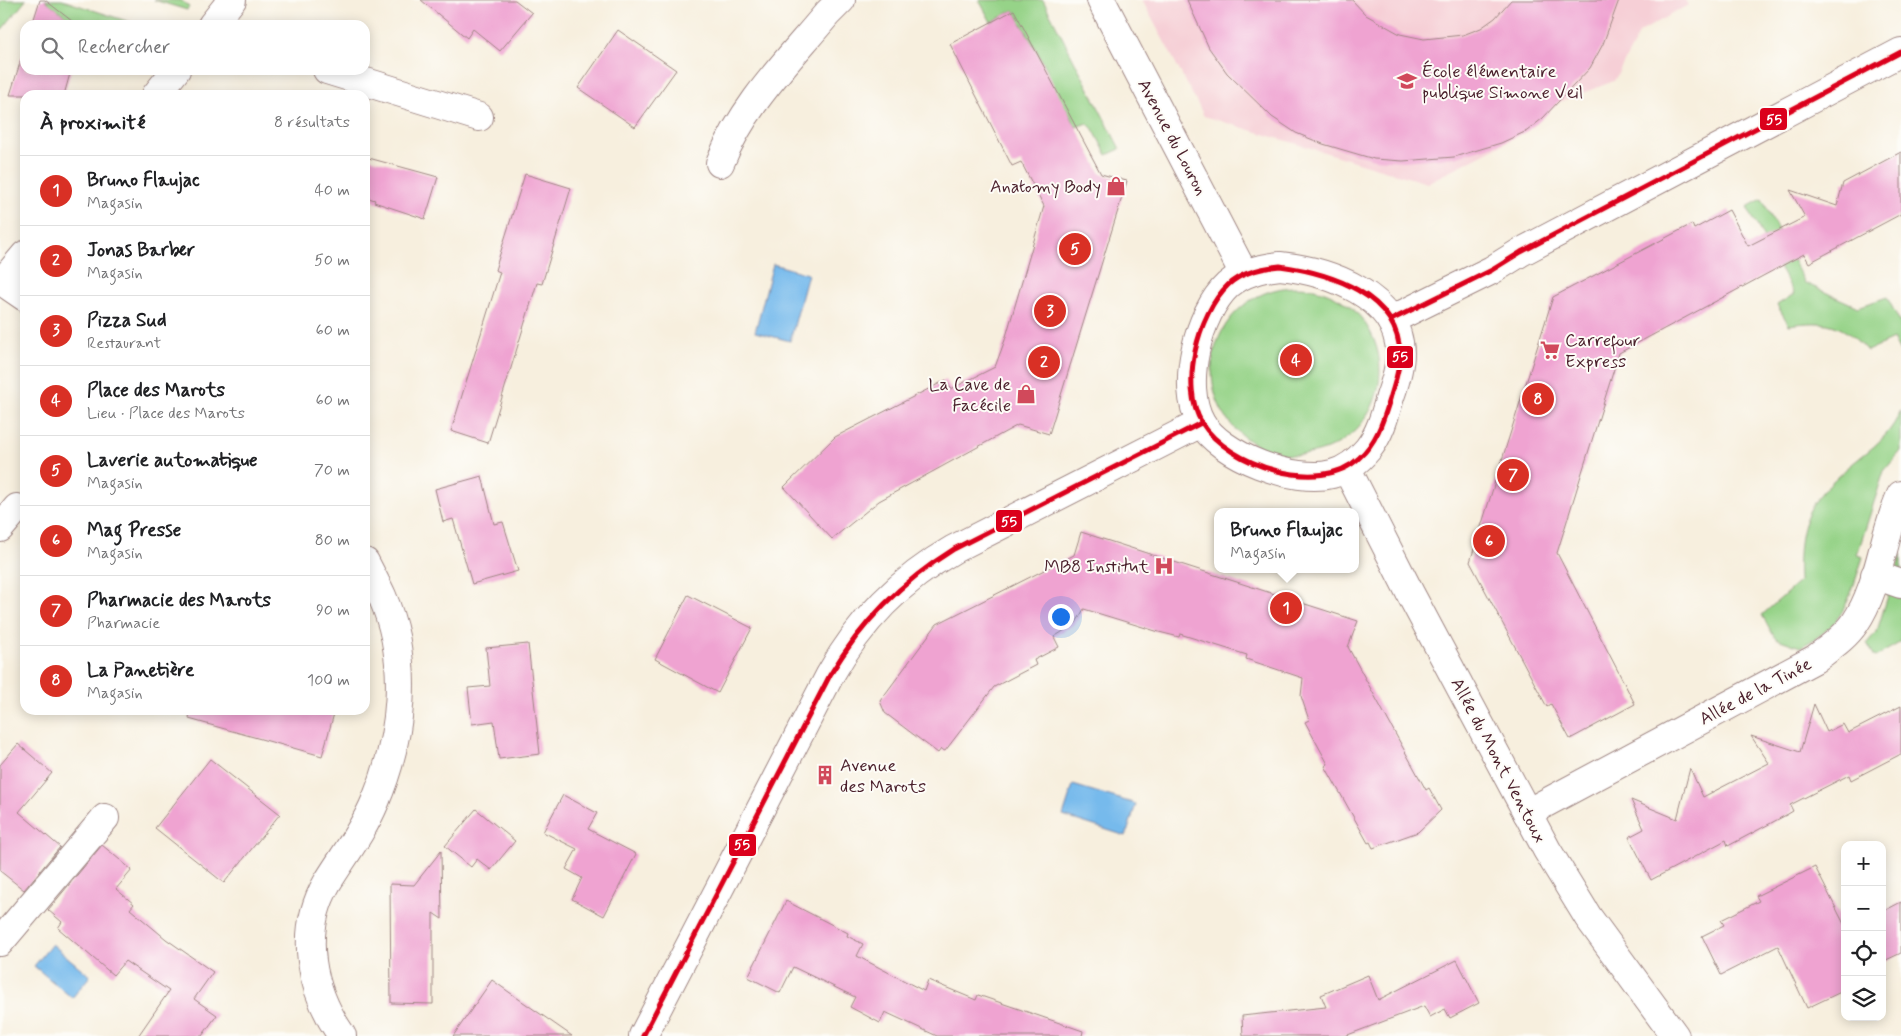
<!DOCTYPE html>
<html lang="fr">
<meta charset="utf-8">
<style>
:root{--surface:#fff;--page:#f2f2f2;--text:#202124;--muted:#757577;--line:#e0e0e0;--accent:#d93025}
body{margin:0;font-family:Mynerve,sans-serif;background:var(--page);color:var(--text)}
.controls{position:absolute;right:15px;bottom:15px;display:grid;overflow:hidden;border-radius:10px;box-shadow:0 2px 12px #0003}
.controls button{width:45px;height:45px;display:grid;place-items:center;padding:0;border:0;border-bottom:1px solid var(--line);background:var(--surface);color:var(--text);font:25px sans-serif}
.you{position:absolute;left:1060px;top:616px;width:18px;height:18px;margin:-12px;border:4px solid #fff;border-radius:50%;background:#1a73e8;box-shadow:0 0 0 8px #1a73e833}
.badge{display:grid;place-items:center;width:32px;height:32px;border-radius:50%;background:var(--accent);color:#fff;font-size:16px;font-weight:700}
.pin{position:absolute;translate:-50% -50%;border:2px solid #fff;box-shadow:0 1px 5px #0006}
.popup{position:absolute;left:1214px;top:508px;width:145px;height:65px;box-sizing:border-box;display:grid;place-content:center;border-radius:10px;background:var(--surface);filter:drop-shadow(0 1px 4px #0005);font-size:16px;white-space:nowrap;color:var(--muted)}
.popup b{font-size:19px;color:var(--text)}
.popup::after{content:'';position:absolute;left:50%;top:100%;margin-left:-10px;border:10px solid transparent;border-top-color:var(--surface)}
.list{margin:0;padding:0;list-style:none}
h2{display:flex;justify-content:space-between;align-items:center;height:65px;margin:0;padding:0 20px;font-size:21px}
h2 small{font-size:16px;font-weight:400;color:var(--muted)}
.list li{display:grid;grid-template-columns:32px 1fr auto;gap:15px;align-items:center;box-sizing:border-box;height:70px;padding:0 20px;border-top:1px solid var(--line)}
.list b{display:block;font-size:19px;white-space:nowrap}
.list p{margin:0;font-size:16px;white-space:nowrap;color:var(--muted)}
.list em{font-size:16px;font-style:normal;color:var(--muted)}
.icon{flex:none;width:28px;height:28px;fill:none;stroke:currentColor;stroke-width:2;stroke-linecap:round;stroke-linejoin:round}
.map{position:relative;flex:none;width:1901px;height:1036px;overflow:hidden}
.search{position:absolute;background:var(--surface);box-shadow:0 2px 12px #0003;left:20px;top:20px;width:350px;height:55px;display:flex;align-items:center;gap:12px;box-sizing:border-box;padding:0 18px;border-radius:15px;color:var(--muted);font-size:19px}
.panel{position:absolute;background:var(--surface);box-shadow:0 2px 12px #0003;left:20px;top:90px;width:350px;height:625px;border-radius:15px}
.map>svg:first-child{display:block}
.built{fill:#f6cfd6}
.green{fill:#96d388;stroke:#70795a}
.water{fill:#76baec;stroke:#606c8c}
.building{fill:#efa3d1}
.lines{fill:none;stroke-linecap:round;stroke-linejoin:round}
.street-casing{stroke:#a08784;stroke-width:30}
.secondary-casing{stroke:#a08784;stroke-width:30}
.street{stroke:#fff;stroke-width:28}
.secondary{stroke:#fff;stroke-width:28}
.bus-1-casing{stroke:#fdfcf7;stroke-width:9}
.bus-1{stroke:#db001b;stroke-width:5}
.labels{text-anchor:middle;stroke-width:4;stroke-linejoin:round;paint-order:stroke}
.poi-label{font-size:18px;fill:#4a1f2b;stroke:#fdfcf7;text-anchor:start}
.street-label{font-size:18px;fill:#4a1f2b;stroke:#fdfcf7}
.line-badge{stroke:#fdfcf7;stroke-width:2}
.badge-label{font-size:14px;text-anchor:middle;font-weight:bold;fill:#fff}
</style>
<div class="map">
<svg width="1901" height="1036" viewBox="0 0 1901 1036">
<rect width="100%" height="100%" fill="#fdfcf7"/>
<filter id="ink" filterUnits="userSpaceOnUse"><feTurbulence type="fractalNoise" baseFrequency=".02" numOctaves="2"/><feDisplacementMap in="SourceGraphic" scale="10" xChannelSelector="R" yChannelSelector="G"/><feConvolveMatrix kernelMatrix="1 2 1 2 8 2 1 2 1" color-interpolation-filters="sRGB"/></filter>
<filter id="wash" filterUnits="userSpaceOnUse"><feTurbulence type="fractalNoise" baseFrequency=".0096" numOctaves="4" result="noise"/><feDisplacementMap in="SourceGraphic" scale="20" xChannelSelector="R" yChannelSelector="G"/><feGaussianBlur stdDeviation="1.12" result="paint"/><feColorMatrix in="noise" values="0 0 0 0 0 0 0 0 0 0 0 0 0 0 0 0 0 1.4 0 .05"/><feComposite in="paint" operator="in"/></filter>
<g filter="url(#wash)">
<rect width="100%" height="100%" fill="#f7efde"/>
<polygon class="built" points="1142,0 1685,0 1688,5 1640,32 1614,81 1559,102 1527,131 1427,183 1204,116"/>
<g class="green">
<polygon points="2,0 26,0 0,32 0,3"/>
<polygon points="45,0 62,0 139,25 77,25"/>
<polygon points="154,0 181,0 189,7 187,10"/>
<polygon points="979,0 1043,0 1120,149 1107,155 1093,129 1087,123 1076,127 1067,108 1063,110 1044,73 1048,71 1014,10 991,22"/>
<path d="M1762,199L1805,283L1858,307L1887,297L1901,324V354L1893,339L1867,351C1842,322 1825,320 1789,325L1777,305L1794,294L1747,207Z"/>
<circle cx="1296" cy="371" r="84"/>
<path d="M1901,410V451L1884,471L1857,555L1863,557C1848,602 1845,625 1800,647L1775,638L1762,615L1799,582C1796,515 1811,497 1862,456C1879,443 1893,430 1901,410Z"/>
<polygon points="1901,554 1901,642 1875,657 1867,643 1877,631"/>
</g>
<g class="water">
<polygon points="773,264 808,274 790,341 755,332"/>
<polygon points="1073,785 1136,804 1126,836 1063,816"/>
<polygon points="52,944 90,976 72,998 34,966"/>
</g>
<g id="blocks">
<g class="building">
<polygon points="40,0 45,0 77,25 32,25"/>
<polygon points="421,0 515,0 532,13 500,51 473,29 467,38"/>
<polygon points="1187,0 1352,0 1366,15 1382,24 1400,34 1424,39 1463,35 1481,28 1495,18 1511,0 1619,0 1603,44 1590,68 1543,118 1527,131 1501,143 1454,157 1403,161 1374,159 1323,144 1296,133 1272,117 1227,73 1209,48"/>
<polygon points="1014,10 1101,174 1127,181 1049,434 1018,425 879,501 832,539 784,487 835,437 946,380 951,389 995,367 1005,340 1044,206 1021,162 1012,166 950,44"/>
<polygon points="618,30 676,70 635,127 578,88"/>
<polygon points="25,47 25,70 71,70 64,95 10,95"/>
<polygon points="1901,152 1901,214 1809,263 1804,254 1619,353 1557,553 1635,704 1570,739 1551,704 1547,707 1470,562 1553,297 1692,224 1694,229 1729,210 1748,246 1805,217 1790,190 1837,206 1843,183"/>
<polygon points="365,157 438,177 425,219 374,202 375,200 365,197"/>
<polygon points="525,174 571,188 542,284 537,283 488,443 451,431 500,272 495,270"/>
<polygon points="482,476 494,524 503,522 518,571 472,584 453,519 443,522 435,489"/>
<polygon points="1081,532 1358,621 1348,647 1426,790 1429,788 1441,810 1418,832 1373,848 1370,842 1368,843 1325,766 1328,764 1305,722 1309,720 1301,696 1303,678 1246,659 1247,655 1180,634 1179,637 1159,632 1084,609 1076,623 1054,637 1059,647 1034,660 1036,665 994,687 945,751 941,749 938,753 885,713 880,701 937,624 1074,555"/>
<polygon points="688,595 752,628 718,693 655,659"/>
<polygon points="528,644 540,754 499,759 494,721 472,724 468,688 490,686 486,648"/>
<polygon points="1814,704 1827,732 1843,724 1848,733 1901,706 1901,754 1851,780 1849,775 1790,805 1793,811 1788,814 1728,846 1726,840 1651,880 1629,837 1644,829 1631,800 1677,819 1690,768 1703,797 1769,763 1751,736 1800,752"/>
<polygon points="190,710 335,710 322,756 189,719"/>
<polygon points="18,744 52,773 19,812 60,847 24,890 0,871 0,765"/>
<polygon points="210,759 280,814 224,883 155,828"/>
<polygon points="563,795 597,813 588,829 636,854 604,916 572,899 582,878 566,869 577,849 543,832"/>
<polygon points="476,809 515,841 491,870 477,859 471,867 445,846"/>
<polygon points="102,845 132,870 116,889 134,904 130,909 166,939 213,972 194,999 217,1015 202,1036 138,1036 169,991 125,961 113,975 58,928 62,922 48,910"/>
<polygon points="441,851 442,919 433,913 433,1004 391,1003 390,884 414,885"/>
<polygon points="1815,867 1845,926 1845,990 1807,1008 1778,946 1721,975 1702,936 1724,925 1721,920 1759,901 1756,896"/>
<polygon points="786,901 848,933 847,936 863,944 857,956 924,991 928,980 976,1000 978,995 1083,1031 1082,1036 937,1036 885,1012 880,1023 850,1007 855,997 793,967 780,993 748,977"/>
<polygon points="1901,902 1901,953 1882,962 1882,912"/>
<polygon points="1457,960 1479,1003 1450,1018 1445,1009 1430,1017 1424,1006 1345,1036 1243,1036 1242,1016 1326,1007 1321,995 1368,975 1378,1000"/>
<polygon points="492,980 516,997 572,1036 453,1036"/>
</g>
</g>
</g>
<g filter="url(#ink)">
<use href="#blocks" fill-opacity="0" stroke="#a08784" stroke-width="1"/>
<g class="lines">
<defs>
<g id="street">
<polyline points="1101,0 1244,274"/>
<polyline points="212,25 232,0"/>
<polyline points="327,70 479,117"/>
<polyline points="156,95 176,70"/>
<path d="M720,163C743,105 788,61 827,14L841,0"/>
<polyline points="0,280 25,297"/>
<polyline points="3,281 25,255"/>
<polyline points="1347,469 1410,593 1547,850 1588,917 1675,1036"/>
<polyline points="0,528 17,508"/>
<polyline points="1875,575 1901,584"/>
<path d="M1527,813L1815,659C1829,648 1845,638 1855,623C1880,586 1882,536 1901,495"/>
<polyline points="0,942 105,818"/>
<path d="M342,1036C311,991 298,933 327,883C343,857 363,831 375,802C402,738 411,662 382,596C377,585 371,574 365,562"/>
</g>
<g id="secondary">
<path d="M1280,266C1328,271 1399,295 1400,353C1400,368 1395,383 1390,397C1385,415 1380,434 1368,449C1358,461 1347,470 1332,474C1295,484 1220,456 1201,422C1180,386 1198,313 1228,285C1243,272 1261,268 1280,266Z"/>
<polyline points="1391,320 1492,270 1521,252 1901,52"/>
<path d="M643,1036L830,675C860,621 900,580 954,549L1201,423"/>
</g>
</defs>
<use href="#street" class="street-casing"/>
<use href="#secondary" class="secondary-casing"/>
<use href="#street" class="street"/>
<use href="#secondary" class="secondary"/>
<defs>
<g id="bus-1">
<path d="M1280,266C1329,273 1399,294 1400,355C1400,370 1394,384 1390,399C1383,421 1377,442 1359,458C1320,496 1228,465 1202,423C1179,386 1198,314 1228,285C1241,272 1262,268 1280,266Z"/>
<polyline points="1391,320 1492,270 1521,252 1901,52"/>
<path d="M643,1036L830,675C862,622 901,582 954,549L1201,423"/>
</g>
</defs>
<use href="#bus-1" class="bus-1-casing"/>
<use href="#bus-1" class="bus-1"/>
</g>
</g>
<defs>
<symbol id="school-bare" viewBox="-9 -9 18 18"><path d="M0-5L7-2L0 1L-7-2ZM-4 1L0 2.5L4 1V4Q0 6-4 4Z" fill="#d1495b" stroke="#fdfcf7" stroke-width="2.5" paint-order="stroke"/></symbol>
<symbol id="shop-bare" viewBox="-9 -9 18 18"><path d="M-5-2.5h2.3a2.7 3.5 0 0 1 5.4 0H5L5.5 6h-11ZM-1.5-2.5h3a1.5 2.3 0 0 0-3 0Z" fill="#d1495b" stroke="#fdfcf7" stroke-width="2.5" paint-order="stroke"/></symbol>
<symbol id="supermarket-bare" viewBox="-9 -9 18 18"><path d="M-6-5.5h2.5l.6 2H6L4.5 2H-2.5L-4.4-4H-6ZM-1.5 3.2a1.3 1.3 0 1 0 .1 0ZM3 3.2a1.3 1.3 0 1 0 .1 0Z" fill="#d1495b" stroke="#fdfcf7" stroke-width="2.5" paint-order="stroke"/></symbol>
<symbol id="hospital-bare" viewBox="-9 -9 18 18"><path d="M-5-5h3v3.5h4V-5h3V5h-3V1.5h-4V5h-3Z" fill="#d1495b" stroke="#fdfcf7" stroke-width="2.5" paint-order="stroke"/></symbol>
<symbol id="building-bare" viewBox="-9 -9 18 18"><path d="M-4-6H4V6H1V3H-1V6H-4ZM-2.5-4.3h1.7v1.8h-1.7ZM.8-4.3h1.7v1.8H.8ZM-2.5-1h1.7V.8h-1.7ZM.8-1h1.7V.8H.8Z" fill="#d1495b" stroke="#fdfcf7" stroke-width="2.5" paint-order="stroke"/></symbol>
</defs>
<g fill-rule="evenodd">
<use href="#school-bare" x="1393" y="67" width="28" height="28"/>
<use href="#shop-bare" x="1102" y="172" width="28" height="28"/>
<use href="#supermarket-bare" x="1536" y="336" width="28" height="28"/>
<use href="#shop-bare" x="1012" y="380" width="28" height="28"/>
<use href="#hospital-bare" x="1150" y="552" width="28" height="28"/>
<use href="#building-bare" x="811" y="761" width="28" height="28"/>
</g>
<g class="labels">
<g class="poi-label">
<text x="1422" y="77">École élémentaire<tspan x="1422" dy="21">publique Simone Veil</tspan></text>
<text x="1101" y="192" text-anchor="end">Anatomy Body</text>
<text x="1565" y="346">Carrefour<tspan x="1565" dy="21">Express</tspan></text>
<text x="1011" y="390" text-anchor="end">La Cave de<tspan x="1011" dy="21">Facécile</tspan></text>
<text x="1149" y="572" text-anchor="end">MB8 Institut</text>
<text x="840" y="771">Avenue<tspan x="840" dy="21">des Marots</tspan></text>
</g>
<g class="street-label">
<text transform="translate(1173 137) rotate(62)" y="6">Avenue du Louron</text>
<text transform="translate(1755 691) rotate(-28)" y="6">Allée de la Tinée</text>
<text transform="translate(1499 760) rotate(62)" y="6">Allée du Mont Ventoux</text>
</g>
</g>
<g class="line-badge">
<rect x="1759" y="107" width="29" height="24" rx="5" fill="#db001b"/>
<rect x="1386" y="345" width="28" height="24" rx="5" fill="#db001b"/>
<rect x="995" y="509" width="28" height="24" rx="5" fill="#db001b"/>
<rect x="728" y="833" width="29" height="24" rx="5" fill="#db001b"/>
</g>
<g class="badge-label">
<text x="1774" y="124">55</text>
<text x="1400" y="361">55</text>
<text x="1009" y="526">55</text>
<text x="742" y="849">55</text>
</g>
</svg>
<div class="controls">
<button>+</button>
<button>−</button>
<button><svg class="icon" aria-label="locate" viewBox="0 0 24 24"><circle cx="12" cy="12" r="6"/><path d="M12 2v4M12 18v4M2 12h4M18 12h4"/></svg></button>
<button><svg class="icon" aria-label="layers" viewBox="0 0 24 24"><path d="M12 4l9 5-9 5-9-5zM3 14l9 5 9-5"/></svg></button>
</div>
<div class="you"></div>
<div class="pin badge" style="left:1286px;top:608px">1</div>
<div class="popup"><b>Bruno Flaujac</b>Magasin</div>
<div class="pin badge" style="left:1044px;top:362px">2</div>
<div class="pin badge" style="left:1050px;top:311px">3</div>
<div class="pin badge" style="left:1296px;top:360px">4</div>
<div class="pin badge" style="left:1075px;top:249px">5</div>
<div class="pin badge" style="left:1489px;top:541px">6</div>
<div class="pin badge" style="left:1513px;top:475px">7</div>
<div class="pin badge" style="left:1538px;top:399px">8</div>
<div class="search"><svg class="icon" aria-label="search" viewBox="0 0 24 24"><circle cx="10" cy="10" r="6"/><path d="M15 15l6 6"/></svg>Rechercher</div>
<section class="panel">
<h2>À proximité<small>8 résultats</small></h2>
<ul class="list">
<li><span class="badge">1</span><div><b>Bruno Flaujac</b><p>Magasin</p></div><em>40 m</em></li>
<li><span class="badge">2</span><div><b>Jonas Barber</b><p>Magasin</p></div><em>50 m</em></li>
<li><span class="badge">3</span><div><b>Pizza Sud</b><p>Restaurant</p></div><em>60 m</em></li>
<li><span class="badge">4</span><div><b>Place des Marots</b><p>Lieu · Place des Marots</p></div><em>60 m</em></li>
<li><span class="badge">5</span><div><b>Laverie automatique</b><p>Magasin</p></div><em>70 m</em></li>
<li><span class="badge">6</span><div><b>Mag Presse</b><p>Magasin</p></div><em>80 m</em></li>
<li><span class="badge">7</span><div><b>Pharmacie des Marots</b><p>Pharmacie</p></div><em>90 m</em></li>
<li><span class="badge">8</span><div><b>La Panetière</b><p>Magasin</p></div><em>100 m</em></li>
</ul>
</section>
</div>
